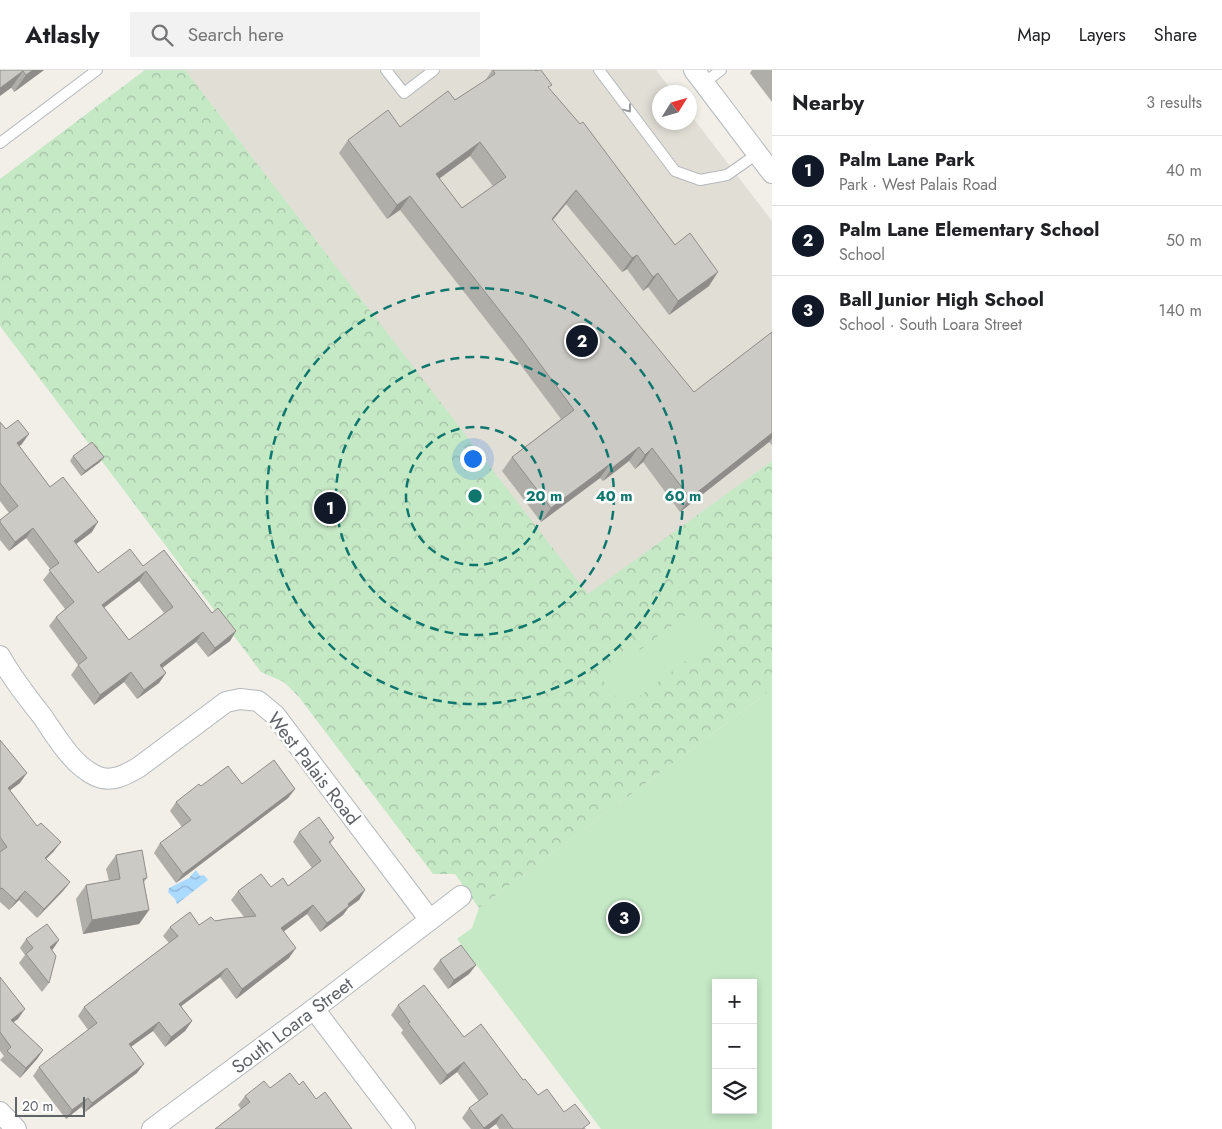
<!DOCTYPE html>
<meta charset="utf-8">
<style>
:root{--surface:#fff;--page:#f2f2f2;--text:#202124;--muted:#757577;--line:#e0e0e0;--accent:#111827}
body{margin:0;font-family:Jost,sans-serif;background:var(--page);color:var(--text)}
.controls{position:absolute;right:15px;bottom:15px;display:grid;overflow:hidden;border-radius:0px;box-shadow:0 2px 8px #0003}
.controls button{width:45px;height:45px;display:grid;place-items:center;padding:0;border:0;border-bottom:1px solid var(--line);background:var(--surface);color:var(--text);font:25px sans-serif}
.compass{position:absolute;left:652px;top:15px;width:45px;height:45px;border-radius:50%;background:var(--surface);box-shadow:0 2px 8px #0003;rotate:53deg}
.scale{position:absolute;left:15px;bottom:12px;width:70px;box-sizing:border-box;padding-left:5px;border:2px solid #5f6368;border-top:0;font-size:14px;line-height:18px;white-space:nowrap;color:#5f6368;-webkit-text-stroke:4px #fff;paint-order:stroke}
.you{position:absolute;left:472px;top:388px;width:18px;height:18px;margin:-12px;border:4px solid #fff;border-radius:50%;background:#1a73e8;box-shadow:0 0 0 8px #1a73e833}
.badge{display:grid;place-items:center;width:32px;height:32px;border-radius:50%;background:var(--accent);color:#fff;font-size:16px;font-weight:700}
.pin{position:absolute;translate:-50% -50%;border:2px solid #fff;box-shadow:0 1px 5px #0006}
.list{margin:0;padding:0;list-style:none}
h2{display:flex;justify-content:space-between;align-items:center;height:65px;margin:0;padding:0 20px;font-size:21px}
h2 small{font-size:16px;font-weight:400;color:var(--muted)}
.list li{display:grid;grid-template-columns:32px 1fr auto;gap:15px;align-items:center;box-sizing:border-box;height:70px;padding:0 20px;border-top:1px solid var(--line)}
.list b{display:block;font-size:19px;white-space:nowrap}
.list p{margin:0;font-size:16px;white-space:nowrap;color:var(--muted)}
.list em{font-size:16px;font-style:normal;color:var(--muted)}
.icon{flex:none;width:28px;height:28px;fill:none;stroke:currentColor;stroke-width:2;stroke-linecap:round;stroke-linejoin:round}
.map{position:relative;flex:none;width:772px;height:1059px;overflow:hidden}
header{display:flex;align-items:center;gap:30px;box-sizing:border-box;height:70px;padding:0 25px;background:var(--surface);border-bottom:1px solid var(--line)}
header strong{font-size:24px}
nav{display:flex;gap:28px;margin-inline-start:auto;font-size:18px}
.search{width:350px;height:45px;background:var(--page);display:flex;align-items:center;gap:12px;box-sizing:border-box;padding:0 18px;border-radius:0px;color:var(--muted);font-size:19px}
main{display:flex}
aside{flex:1;background:var(--surface)}
.map>svg:first-child{display:block}
.education{fill:#e1ded6}
.forest{fill:url(#forest-crowns)}
.pitch{fill:#c5e8c5;fill-rule:evenodd}
.water{fill:url(#water-waves)}
.lines{fill:none;stroke-linecap:round;stroke-linejoin:round}
.service-casing{stroke:#b5b8bc;stroke-width:12}
.minor-casing{stroke:#b5b8bc;stroke-width:22}
.service{stroke:#fff;stroke-width:10}
.minor{stroke:#fff;stroke-width:20}
.wall{fill:#afaea9;fill-rule:evenodd}
.shaded-wall{fill:#8f8d8a}
.building{fill:#cccac5;stroke:#8f8d8a;fill-rule:evenodd}
.oneway{stroke:#979a9d}
.ring{fill:none;stroke:#0f766e;stroke-width:2.5;stroke-dasharray:9 6}
.labels{text-anchor:middle;stroke-width:5;stroke-linejoin:round;paint-order:stroke}
.street-label{font-size:19px;fill:#5f6368;stroke:#fff}
.centre{fill:#0f766e;stroke:#fff;stroke-width:2.5}
.ring-label{font-size:15px;text-anchor:middle;font-weight:bold;fill:#0f766e;stroke:#fff;stroke-width:5;stroke-linejoin:round;paint-order:stroke}
</style>
<header>
<strong>Atlasly</strong>
<div class="search"><svg class="icon" aria-label="search" viewBox="0 0 24 24"><circle cx="10" cy="10" r="6"/><path d="M15 15l6 6"/></svg>Search here</div>
<nav><a>Map</a><a>Layers</a><a>Share</a></nav>
</header>
<main>
<div class="map">
<svg width="772" height="1059" viewBox="0 0 772 1059">
<defs>
<pattern id="forest-crowns" width="20" height="18" patternUnits="userSpaceOnUse" patternTransform="scale(1.25)"><rect width="20" height="18" fill="#c5e8c5"/><path d="M2 6a3 3 0 1 1 6 0M12 15a3 3 0 1 1 6 0" fill="none" stroke="#a3c0a4"/></pattern>
<pattern id="water-waves" width="16" height="10" patternUnits="userSpaceOnUse" patternTransform="scale(1.25)"><rect width="16" height="10" fill="#aadaff"/><path d="M0 5q4-4 8 0t8 0" fill="none" stroke="#8eb4d2"/></pattern>
</defs>
<rect width="100%" height="100%" fill="#f1efe8"/>
<polygon class="education" points="185,0 656,0 673,22 660,22 660,52 690,52 690,44 772,151 772,391 588,525"/>
<polygon class="forest" points="145,0 185,0 588,524 772,391 772,619 479,838 455,804 433,804 299,627 284,612 261,602 0,256 0,109"/>
<g class="pitch">
<polygon points="695,538 717,567 624,638 602,609"/>
<path d="M772,619V1059H601L457,869L472,858L479,838ZM716,913H753V1040H716Z"/>
</g>
<polygon class="water" points="196,800 200,806 204,805 208,810 177,834 175,829 168,822 169,818 189,808"/>
<g class="lines">
<defs>
<g id="service">
<polyline points="386,0 404,23 434,0"/>
<polyline points="599,0 675,101 700,110 727,105 757,84"/>
<polyline points="704,13 721,0"/>
<polyline points="0,73 97,0"/>
</g>
<g id="minor">
<polyline points="694,0 772,103"/>
<path d="M0,586C12,608 27,627 42,646C56,666 72,695 96,706C111,713 126,705 139,697L226,632L240,629L258,631L275,645L430,850"/>
<polyline points="314,939 405,1059"/>
<polyline points="0,1042 16,1059"/>
<polyline points="152,1059 314,939 461,826"/>
</g>
</defs>
<use href="#service" class="service-casing"/>
<use href="#minor" class="minor-casing"/>
<use href="#service" class="service"/>
<use href="#minor" class="minor"/>
</g>
<g class="wall">
<polygon points="0,0 44,0 14,22"/>
<path d="M492,0H535L549,19L709,216L669,245L648,217L643,221L627,199L622,202L566,134L552,150L694,322L772,262V375L769,372L680,442L643,392L635,399L629,391L603,411L600,408L541,452L502,401L512,387L561,349L511,282L400,140L387,149L339,83L348,70L400,57L455,30L485,11ZM470,86L493,116L462,138L439,109Z"/>
<polygon points="752,0 772,0 772,32 750,3"/>
<path d="M0,352L6,359L22,374L19,376L50,417L92,462L76,474L98,503L143,496L212,543L236,561L230,571L208,587L196,572L162,598L166,603L159,613L137,629L124,612L94,635L71,605L78,595L49,556L56,547L65,539L43,510L51,500L26,468L9,481L0,470V450L9,443L0,431ZM139,511L164,543L129,570L104,538Z"/>
<polygon points="73,386 100,392 81,406 70,391"/>
<polygon points="0,670 20,713 10,720 54,781 46,789 70,812 63,821 37,848 19,830 9,840 0,832"/>
<polygon points="242,714 295,719 288,728 176,813 154,783 160,773 182,757 170,741 176,732 201,716"/>
<polygon points="299,762 334,768 330,774 365,820 359,830 348,838 343,845 320,862 307,844 284,861 289,888 236,929 220,907 181,936 192,951 185,961 165,977 153,961 131,977 137,1003 85,1042 81,1037 66,1049 33,1006 39,997 88,960 78,946 84,937 169,873 163,866 170,857 199,855 215,851 244,847 231,830 238,821 288,816 312,798 293,772"/>
<polygon points="116,785 147,808 144,812 149,840 139,854 83,864 76,829 86,815 109,811 106,799"/>
<polygon points="26,869 59,870 52,880 49,913 42,922 19,893 25,885 20,878"/>
<polygon points="440,890 476,895 469,904 448,919 433,899"/>
<polygon points="0,907 18,949 13,952 43,980 37,989 20,1008 0,990 4,986 0,981"/>
<polygon points="398,935 464,967 523,1010 538,1025 564,1042 586,1059 499,1059 496,1054 489,1059 471,1059 462,1048 469,1038 479,1031 457,1002 440,1015 401,963 403,960 391,945"/>
<polygon points="299,1015 316,1029 241,1039 238,1035 245,1026 270,1018"/>
</g>
<g class="shaded-wall">
<polygon points="33,0 44,0 14,22 26,5"/>
<polygon points="23,1 11,18 0,26 0,18"/>
<polygon points="480,72 470,86 426,118 436,104"/>
<polygon points="576,120 566,134 542,163 552,149"/>
<polygon points="410,126 400,140 387,149 397,135"/>
<polygon points="637,185 627,199 622,202 632,188"/>
<polygon points="718,202 709,216 669,245 678,231"/>
<polygon points="658,203 648,217 643,221 653,207"/>
<polygon points="772,363 772,368 769,372 680,442 690,428"/>
<polygon points="29,364 22,374 10,383 17,373"/>
<polygon points="639,377 629,391 603,411 612,398"/>
<polygon points="652,378 643,392 635,399 645,385"/>
<polygon points="104,387 100,392 81,406 85,401"/>
<polygon points="610,394 600,408 541,452 551,438"/>
<polygon points="98,452 92,462 67,481 74,471"/>
<polygon points="33,458 26,468 9,481 15,472"/>
<polygon points="146,501 139,511 95,544 102,535"/>
<polygon points="236,561 230,571 208,587 215,578"/>
<polygon points="203,562 196,572 153,605 160,595"/>
<polygon points="131,602 124,612 94,635 100,625"/>
<polygon points="166,603 159,613 137,629 144,620"/>
<polygon points="27,703 20,713 1,727 8,718"/>
<polygon points="295,719 288,728 176,813 183,804"/>
<polygon points="61,772 54,781 38,797 45,788"/>
<polygon points="70,812 63,821 37,848 44,839"/>
<polygon points="365,820 359,830 348,838 343,845 320,862 327,853 348,834"/>
<polygon points="25,821 19,830 9,840 16,831"/>
<polygon points="313,835 307,844 275,868 281,858"/>
<polygon points="149,840 139,854 83,864 92,850"/>
<polygon points="59,870 53,879 43,886 50,877"/>
<polygon points="296,878 289,888 236,929 242,919"/>
<polygon points="476,895 469,904 448,919 454,910"/>
<polygon points="227,898 220,907 172,943 179,934"/>
<polygon points="25,939 18,949 4,959 11,950"/>
<polygon points="192,951 185,961 165,977 171,967"/>
<polygon points="159,952 153,961 122,983 129,974"/>
<polygon points="43,980 37,989 20,1008 26,998"/>
<polygon points="464,992 457,1002 440,1015 447,1005"/>
<polygon points="144,994 137,1003 85,1042 92,1033"/>
<polygon points="88,1028 81,1037 66,1049 72,1040"/>
<polygon points="502,1044 496,1054 489,1059 483,1059"/>
</g>
<g class="building">
<polygon points="0,0 33,0 26,5 23,1 0,18"/>
<path d="M493,0H535L536,1L537,0H541L552,15L548,17L580,54L583,52L675,175L690,163L718,202L678,231L658,203L653,207L637,185L632,188L576,120L552,149L694,322L772,262V363L690,428L652,378L645,385L639,377L612,398L610,394L551,438L512,387L574,340L521,268L410,126L397,135L348,70L388,40L400,57L448,21L455,30L495,4ZM480,72L506,107L462,138L436,104Z"/>
<path d="M18,350L29,364L17,373L50,417L63,407L98,452L74,471L98,503L130,479L143,496L164,480L212,543L218,538L236,561L215,578L203,562L160,595L166,603L144,620L131,602L100,625L78,595L87,588L56,547L74,532L49,500L59,493L33,458L15,472L0,452V450L18,436L0,413V352L6,359ZM146,501L173,537L129,570L102,535Z"/>
<polygon points="92,372 104,387 85,401 73,386"/>
<polygon points="0,670 27,703 8,718 37,756 41,753 61,772 45,788 70,812 44,839 25,821 16,831 2,818 0,819 0,782 7,777 0,767"/>
<polygon points="274,690 295,719 183,804 160,773 191,750 176,732 199,714 201,716 228,696 242,714"/>
<polygon points="319,747 334,768 329,772 365,820 348,834 349,836 327,853 313,835 281,858 296,878 242,919 227,898 179,934 192,951 171,967 159,952 129,974 144,994 92,1033 88,1028 72,1040 39,997 97,953 84,937 178,866 170,857 190,842 199,855 211,847 215,851 226,849 256,846 238,821 261,804 271,817 283,808 288,816 321,791 299,762"/>
<polygon points="142,780 147,808 143,809 149,840 92,850 86,815 120,809 116,785"/>
<polygon points="47,854 59,870 50,877 56,886 49,913 26,884 33,878 26,869"/>
<polygon points="461,875 476,895 454,910 440,890"/>
<polygon points="0,907 25,939 11,950 43,980 26,998 7,981 11,977 0,962"/>
<polygon points="424,915 464,967 481,954 523,1010 525,1009 538,1025 547,1019 564,1042 575,1034 590,1053 582,1059 513,1059 502,1044 484,1058 469,1038 488,1024 464,992 447,1005 408,953 410,952 398,935"/>
<polygon points="290,1003 299,1015 303,1011 316,1029 325,1022 352,1059 215,1059 250,1032 245,1026 264,1011 270,1018"/>
</g>
<defs><path id="oneway-chevron" d="M-2-3.5L2.5 0L-2 3.5" fill="none" stroke-width="1.6" stroke-linecap="round" stroke-linejoin="round" transform="scale(1.25)"/></defs>
<use class="oneway" href="#oneway-chevron" transform="translate(628 39) rotate(53)"/>
<g class="ring">
<circle cx="475" cy="426" r="69"/>
<circle cx="475" cy="426" r="139"/>
<circle cx="475" cy="426" r="208"/>
</g>
<g class="labels">
<g class="street-label">
<text transform="translate(314 698) rotate(52)" y="7">West Palais Road</text>
<text transform="translate(292 955) rotate(-37)" y="7">South Loara Street</text>
</g>
</g>
<circle cx="475" cy="426" r="8" class="centre"/>
<g class="ring-label">
<text x="544" y="431">20 m</text>
<text x="614" y="431">40 m</text>
<text x="683" y="431">60 m</text>
</g>
</svg>
<div class="controls">
<button>+</button>
<button>−</button>
<button><svg class="icon" aria-label="layers" viewBox="0 0 24 24"><path d="M12 4l9 5-9 5-9-5zM3 14l9 5 9-5"/></svg></button>
</div>
<svg class="compass" viewBox="-18 -18 36 36"><path d="M0-13l5 13h-10z" fill="#e53935"/><path d="M0 13l5-13h-10z" fill="#757577"/></svg>
<div class="scale">20 m</div>
<div class="you"></div>
<div class="pin badge" style="left:330px;top:438px">1</div>
<div class="pin badge" style="left:582px;top:271px">2</div>
<div class="pin badge" style="left:624px;top:848px">3</div>
</div>
<aside>
<h2>Nearby<small>3 results</small></h2>
<ul class="list">
<li><span class="badge">1</span><div><b>Palm Lane Park</b><p>Park · West Palais Road</p></div><em>40 m</em></li>
<li><span class="badge">2</span><div><b>Palm Lane Elementary School</b><p>School</p></div><em>50 m</em></li>
<li><span class="badge">3</span><div><b>Ball Junior High School</b><p>School · South Loara Street</p></div><em>140 m</em></li>
</ul>
</aside>
</main>
